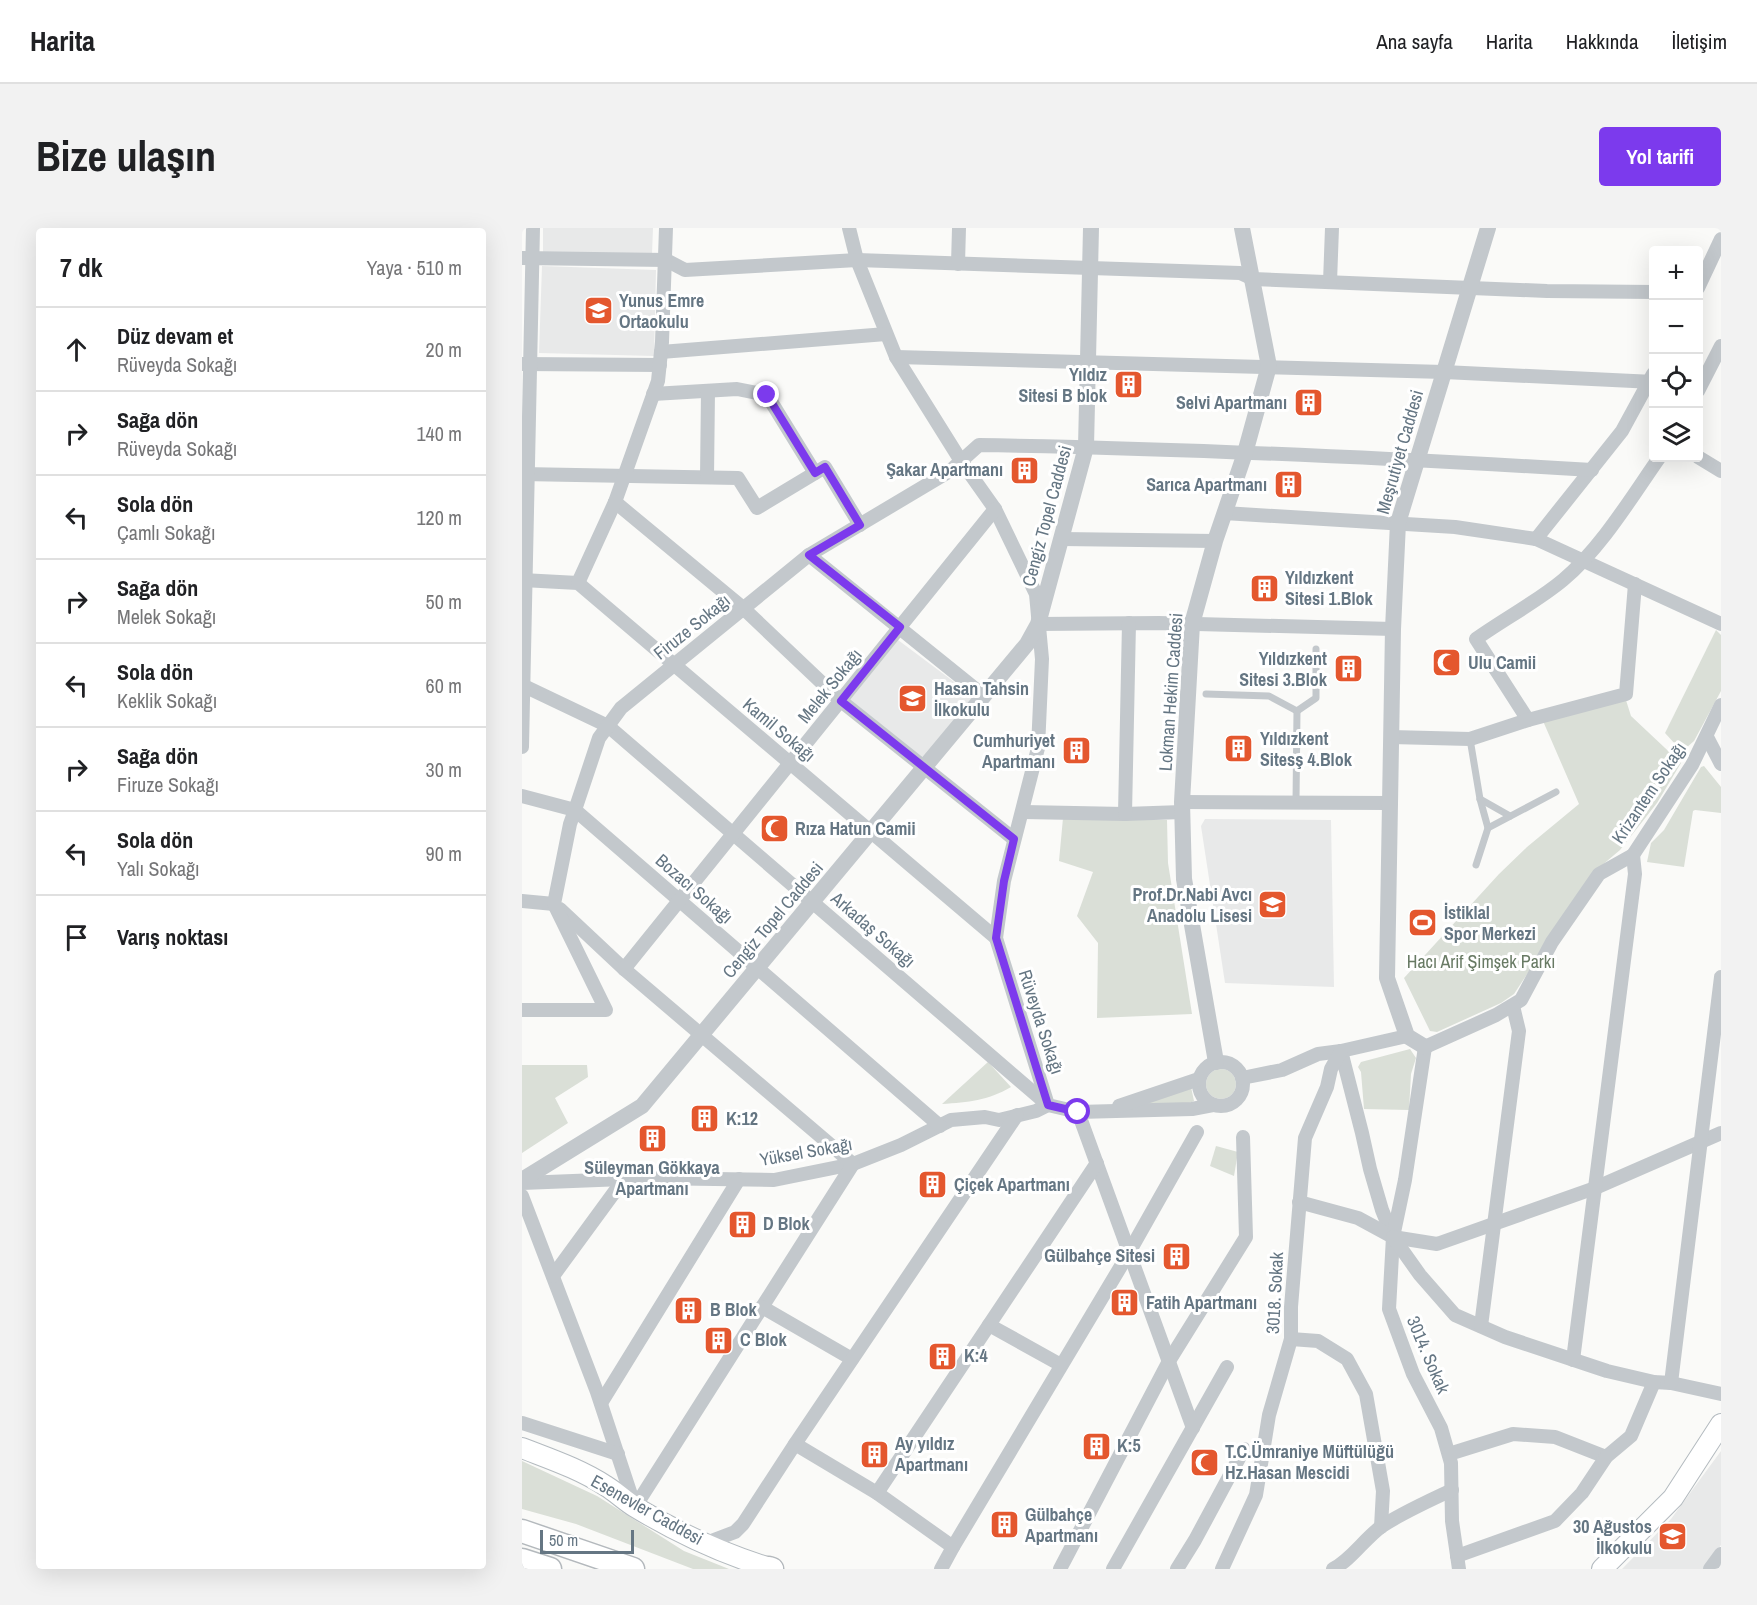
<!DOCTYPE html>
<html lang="tr">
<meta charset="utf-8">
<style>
:root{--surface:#fff;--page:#f2f2f2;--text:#202124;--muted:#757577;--line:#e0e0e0;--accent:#7c3aed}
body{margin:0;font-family:"Archivo Narrow",sans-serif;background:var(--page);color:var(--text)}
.controls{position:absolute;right:18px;top:18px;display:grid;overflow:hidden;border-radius:6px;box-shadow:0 6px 24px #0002}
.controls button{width:54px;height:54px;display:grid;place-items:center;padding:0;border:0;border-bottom:2px solid var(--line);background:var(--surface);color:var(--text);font:30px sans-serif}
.scale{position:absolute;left:18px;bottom:15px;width:94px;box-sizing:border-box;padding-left:6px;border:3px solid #657683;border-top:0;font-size:16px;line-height:21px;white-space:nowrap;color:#657683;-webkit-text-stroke:4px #fff;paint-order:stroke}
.stop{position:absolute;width:18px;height:18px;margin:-14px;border:4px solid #7c3aed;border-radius:50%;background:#fff}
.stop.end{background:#7c3aed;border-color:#fff;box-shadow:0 2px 6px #0008}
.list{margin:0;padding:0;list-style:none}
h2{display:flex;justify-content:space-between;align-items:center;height:78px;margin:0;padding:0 24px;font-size:26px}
h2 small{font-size:20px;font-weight:400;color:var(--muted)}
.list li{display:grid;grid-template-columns:39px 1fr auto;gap:18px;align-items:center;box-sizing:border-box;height:84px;padding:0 24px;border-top:2px solid var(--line)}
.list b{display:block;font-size:22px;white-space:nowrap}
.list p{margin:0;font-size:20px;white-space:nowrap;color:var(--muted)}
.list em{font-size:20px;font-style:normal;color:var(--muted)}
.icon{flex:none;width:33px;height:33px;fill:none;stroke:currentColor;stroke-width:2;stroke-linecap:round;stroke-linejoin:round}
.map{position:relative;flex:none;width:1199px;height:1341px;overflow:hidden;border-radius:6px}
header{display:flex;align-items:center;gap:36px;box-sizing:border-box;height:84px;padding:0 30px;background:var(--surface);border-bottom:2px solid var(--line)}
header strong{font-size:28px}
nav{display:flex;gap:33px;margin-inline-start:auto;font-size:21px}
.intro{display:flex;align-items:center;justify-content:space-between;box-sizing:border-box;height:144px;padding:0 36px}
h1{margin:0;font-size:42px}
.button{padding:15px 27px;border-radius:6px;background:var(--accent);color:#fff;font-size:21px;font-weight:700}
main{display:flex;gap:36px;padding:0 36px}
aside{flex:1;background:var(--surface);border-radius:6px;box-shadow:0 6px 24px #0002}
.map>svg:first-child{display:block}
.built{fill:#e8e9e9}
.green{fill:#dadfd7}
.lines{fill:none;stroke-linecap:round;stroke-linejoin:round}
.secondary-casing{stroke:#b3babf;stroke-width:22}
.trunk-casing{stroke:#b4b9bd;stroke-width:25}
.service{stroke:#c3c8cc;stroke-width:7}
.minor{stroke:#c3c8cc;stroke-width:14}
.tertiary{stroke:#c3c8cc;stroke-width:16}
.secondary{stroke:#fff;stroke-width:20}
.trunk{stroke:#fff;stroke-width:22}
.route{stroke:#7c3aed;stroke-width:8}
.labels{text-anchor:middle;stroke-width:6;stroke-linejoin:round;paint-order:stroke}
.poi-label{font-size:18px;font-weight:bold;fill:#657683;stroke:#fff;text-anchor:start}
.street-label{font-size:18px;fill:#657683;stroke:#fff}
.park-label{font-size:18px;fill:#687a64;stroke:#fff}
</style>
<header>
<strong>Harita</strong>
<nav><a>Ana sayfa</a><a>Harita</a><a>Hakkında</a><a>İletişim</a></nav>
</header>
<div class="intro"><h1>Bize ulaşın</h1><a class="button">Yol tarifi</a></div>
<main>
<aside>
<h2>7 dk<small>Yaya · 510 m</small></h2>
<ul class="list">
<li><svg class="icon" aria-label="ahead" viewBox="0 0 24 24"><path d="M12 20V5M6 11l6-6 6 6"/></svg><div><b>Düz devam et</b><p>Rüveyda Sokağı</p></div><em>20 m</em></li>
<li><svg class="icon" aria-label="right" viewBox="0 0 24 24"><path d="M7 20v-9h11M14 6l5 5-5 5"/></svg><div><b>Sağa dön</b><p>Rüveyda Sokağı</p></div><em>140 m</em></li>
<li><svg class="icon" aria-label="left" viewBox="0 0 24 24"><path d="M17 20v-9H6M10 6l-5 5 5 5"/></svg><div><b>Sola dön</b><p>Çamlı Sokağı</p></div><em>120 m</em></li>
<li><svg class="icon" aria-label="right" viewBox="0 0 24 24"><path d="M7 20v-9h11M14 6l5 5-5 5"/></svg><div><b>Sağa dön</b><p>Melek Sokağı</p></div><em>50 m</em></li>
<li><svg class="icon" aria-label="left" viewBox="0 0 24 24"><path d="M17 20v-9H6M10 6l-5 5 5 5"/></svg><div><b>Sola dön</b><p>Keklik Sokağı</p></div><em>60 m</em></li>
<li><svg class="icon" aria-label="right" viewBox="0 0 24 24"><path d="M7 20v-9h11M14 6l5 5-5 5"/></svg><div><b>Sağa dön</b><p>Firuze Sokağı</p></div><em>30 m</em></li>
<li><svg class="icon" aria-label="left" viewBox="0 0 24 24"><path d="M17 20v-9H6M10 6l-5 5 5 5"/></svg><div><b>Sola dön</b><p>Yalı Sokağı</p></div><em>90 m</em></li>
<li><svg class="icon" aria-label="arrive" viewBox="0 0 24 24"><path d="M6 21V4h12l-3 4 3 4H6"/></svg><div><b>Varış noktası</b></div></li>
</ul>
</aside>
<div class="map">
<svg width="1199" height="1341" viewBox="0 0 1199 1341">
<rect width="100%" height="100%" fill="#fafaf8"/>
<g class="built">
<polygon points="21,0 131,0 130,26 21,25"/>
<polygon points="20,38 134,42 132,128 17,125"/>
<polygon points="376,412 455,471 400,531 327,471"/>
<polygon points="683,591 809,592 812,759 703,755 679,598"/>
<polygon points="1199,1223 1199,1317 1181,1341 1100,1341 1149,1291"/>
</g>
<g class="green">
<polygon points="1194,402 1199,407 1199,463 1172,513 1164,520 1154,517 1143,505"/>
<polygon points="1103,469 1109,488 1159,535 1135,575 1098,622 1072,644 992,766 979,775 915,804 908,803 882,750 977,646 1005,619 1057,576 1021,493"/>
<polygon points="1182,538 1199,559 1199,585 1173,582 1171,583 1162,639 1125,634 1129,615 1142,602 1179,539"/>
<polygon points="541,590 645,592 646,635 670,786 575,790 576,715 555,688 571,644 537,633"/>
<polygon points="888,821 894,830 889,846 887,882 842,881 839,844 836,839 839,834"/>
<path d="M466,834L489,859C465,873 447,874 420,876Z"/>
<polygon points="0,837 65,837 66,849 33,870 46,895 0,925"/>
<circle cx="699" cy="856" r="15"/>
<polygon points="669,859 672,873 665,876 617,877"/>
<polygon points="694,918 716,924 712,948 688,938"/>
<polygon points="0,1233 75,1268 162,1323 207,1341 171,1341 54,1296 0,1281"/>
</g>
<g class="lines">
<defs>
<g id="secondary">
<path d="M0,1220C28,1231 58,1241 84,1258C94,1264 103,1273 113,1279C156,1305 204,1327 251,1341"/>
<polyline points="1080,1341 1151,1270 1199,1196"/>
</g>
<g id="trunk">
<polyline points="0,1303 111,1341"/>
<polyline points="0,1332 28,1341"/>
<polyline points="247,1340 250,1341"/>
</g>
</defs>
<use href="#secondary" class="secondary-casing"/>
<use href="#trunk" class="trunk-casing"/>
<g class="service">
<polyline points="684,466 747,468 775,483"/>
<polyline points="775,483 794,470 794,421"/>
<polyline points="948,511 958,571 966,600"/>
<polyline points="958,571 988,588"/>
<polyline points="774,574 775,483"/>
<polyline points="954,637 966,600 1034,564"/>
</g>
<g class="minor">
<polyline points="327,0 335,32 374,129 439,233 473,281 514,366 520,431 516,520 482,653 474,710 526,877 556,884 670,881 691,877"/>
<polyline points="0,30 144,32 163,42 335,32 718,45 731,51 1025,63 1132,64"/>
<polyline points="436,36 437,0"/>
<polyline points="808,54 810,0"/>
<polyline points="1176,60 1199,11"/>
<polyline points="139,124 364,106"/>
<polyline points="374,129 922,144 1132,154"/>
<polyline points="0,136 138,137"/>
<polyline points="1176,163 1199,118"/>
<polyline points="131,166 215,161 245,167 293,245"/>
<polyline points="1176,229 1199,243"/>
<polyline points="0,246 216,250 235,280 303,239 338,297"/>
<polyline points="185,249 186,163"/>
<polyline points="93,274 221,380 319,473 492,611"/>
<polyline points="702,285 933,299 1014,311 1199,396"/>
<polyline points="540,311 693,313"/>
<polyline points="1014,311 1100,203 1131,146"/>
<polyline points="287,327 462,468"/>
<polyline points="0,352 56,355 474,710"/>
<polyline points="56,355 93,274 136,153 140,114 144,0"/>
<polyline points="516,396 637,395 871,401"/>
<polyline points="0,457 86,498 526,877 514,883 477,892 463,889 429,892 379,917 331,936 252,952 127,950 0,955"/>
<path d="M1006,492L954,411C982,391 1016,373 1041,352C1079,320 1109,270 1137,230"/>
<polyline points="869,509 948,511 1006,492 1104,466 1113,356"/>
<polyline points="1185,509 1199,536"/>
<polyline points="0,519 11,0"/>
<polyline points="0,568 53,582 418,898"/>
<polyline points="660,574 867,575"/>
<polyline points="502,584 603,586 660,584"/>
<polyline points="603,586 607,395"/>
<polyline points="0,673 32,676"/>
<polyline points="38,681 102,741 331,936 113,1279"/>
<polyline points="102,741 473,281"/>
<path d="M0,782H84L32,676L48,596L53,582L77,510L99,480L287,327L428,243L457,217C661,220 866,230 1070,242"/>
<polyline points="819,823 840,905 848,941 860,982 871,1009 867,1081 891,1146 919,1200 929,1235 930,1293 937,1341"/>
<circle cx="699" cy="856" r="22"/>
<polyline points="720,850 760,842 796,826 819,823 885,808"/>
<polyline points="597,878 677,851"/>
<polyline points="556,884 671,1200"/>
<polyline points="0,968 75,1164 113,1279"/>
<polyline points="777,974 836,990 871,1009 915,1016 1073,960 1199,905"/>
<polyline points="871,1009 883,952 903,819 974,787 999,772 1030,714 1077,646 1111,627 1170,537 1199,477"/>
<polyline points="871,1009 898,1047 933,1087 983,1109 1085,1143 1132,1154 1149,1155 1199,1166"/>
<polyline points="31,1048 102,951"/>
<polyline points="240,1079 330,1131"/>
<polyline points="467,1097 539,1137"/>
<polyline points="959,1098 997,803 991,778"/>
<polyline points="769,1111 796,1113 825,1131 844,1166 861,1263 859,1299"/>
<polyline points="1051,1132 1113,646 1111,627"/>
<polyline points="1149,1155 1199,749"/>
<polyline points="79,1175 217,951"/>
<polyline points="0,1195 96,1226"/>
<polyline points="273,1216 355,1265 431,1319 419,1341"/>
<polyline points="927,1226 991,1206 1033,1209 1084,1229"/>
<polyline points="355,1265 575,935"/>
<polyline points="184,1315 213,1304 221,1296 273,1216 495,887"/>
<polyline points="431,1319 605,1028 675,904"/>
<polyline points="935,1328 1033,1293 1060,1265 1084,1229 1109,1208 1132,1154"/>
<polyline points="538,1341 647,1133 724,1009 721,909"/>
<polyline points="591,1341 705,1139"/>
<polyline points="655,1341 673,1312 722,1221"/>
<polyline points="700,1341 734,1267 747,1187 769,1111 769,1079 783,910 805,859 809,841 819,823"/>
<path d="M811,1341C830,1331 842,1311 860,1298C882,1284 906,1273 930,1262"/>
<polyline points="1188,1341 1199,1326"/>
</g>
<g class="tertiary">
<polyline points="903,819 885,808 865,750 871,401 876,295 966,0"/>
<polyline points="694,834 662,651 660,574 670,396 693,313 723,225 747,138 720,0"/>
<polyline points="0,952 120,878 505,416 516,396 564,219 569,0"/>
</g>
<use href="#secondary" class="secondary"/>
<use href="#trunk" class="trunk"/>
</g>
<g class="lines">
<polyline class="route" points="245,167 293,245 303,239 338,297 287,327 378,399 319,473 492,611 482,653 474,710 526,877 556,884"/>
</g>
<defs>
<symbol id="school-square" viewBox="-11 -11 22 22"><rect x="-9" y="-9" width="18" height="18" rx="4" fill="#e4572e" stroke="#fff"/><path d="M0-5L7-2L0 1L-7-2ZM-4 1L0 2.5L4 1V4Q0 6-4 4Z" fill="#fff"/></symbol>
<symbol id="building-square" viewBox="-11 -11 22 22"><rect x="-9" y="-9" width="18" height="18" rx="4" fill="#e4572e" stroke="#fff"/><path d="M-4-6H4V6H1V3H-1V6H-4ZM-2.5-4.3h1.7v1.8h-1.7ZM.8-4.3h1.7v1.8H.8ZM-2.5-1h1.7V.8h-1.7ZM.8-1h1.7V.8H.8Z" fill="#fff"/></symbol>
<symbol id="mosque-square" viewBox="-11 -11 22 22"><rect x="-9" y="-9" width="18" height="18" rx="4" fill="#e4572e" stroke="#fff"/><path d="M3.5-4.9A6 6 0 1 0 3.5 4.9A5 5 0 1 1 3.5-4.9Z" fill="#fff"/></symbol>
<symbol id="stadium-square" viewBox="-11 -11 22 22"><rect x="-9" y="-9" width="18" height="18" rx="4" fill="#e4572e" stroke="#fff"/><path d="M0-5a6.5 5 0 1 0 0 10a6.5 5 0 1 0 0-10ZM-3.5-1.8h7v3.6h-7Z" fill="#fff"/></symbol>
</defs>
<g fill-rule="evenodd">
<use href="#school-square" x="60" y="66" width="33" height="33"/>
<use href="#building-square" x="590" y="140" width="33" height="33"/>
<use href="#building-square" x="770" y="158" width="33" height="33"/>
<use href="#building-square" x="486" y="226" width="33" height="33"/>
<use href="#building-square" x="750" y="240" width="33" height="33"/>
<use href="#building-square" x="726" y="344" width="33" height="33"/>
<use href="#mosque-square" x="908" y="418" width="33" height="33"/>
<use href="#building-square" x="810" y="424" width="33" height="33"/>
<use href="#school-square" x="374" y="454" width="33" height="33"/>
<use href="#building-square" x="700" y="504" width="33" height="33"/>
<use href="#building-square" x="538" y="506" width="33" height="33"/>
<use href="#mosque-square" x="236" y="584" width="33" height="33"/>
<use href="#school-square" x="734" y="660" width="33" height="33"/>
<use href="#stadium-square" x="884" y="678" width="33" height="33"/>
<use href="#building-square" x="166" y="874" width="33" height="33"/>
<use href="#building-square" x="114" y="894" width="33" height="33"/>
<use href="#building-square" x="394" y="940" width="33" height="33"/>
<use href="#building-square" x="204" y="980" width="33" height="33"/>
<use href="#building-square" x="638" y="1012" width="33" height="33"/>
<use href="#building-square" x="586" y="1058" width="33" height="33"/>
<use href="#building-square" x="150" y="1066" width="33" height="33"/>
<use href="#building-square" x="180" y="1096" width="33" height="33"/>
<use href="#building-square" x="404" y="1112" width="33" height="33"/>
<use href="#building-square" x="558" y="1202" width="33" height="33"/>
<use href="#building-square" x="336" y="1210" width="33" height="33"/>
<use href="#mosque-square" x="666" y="1218" width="33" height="33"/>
<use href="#building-square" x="466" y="1280" width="33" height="33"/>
<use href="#school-square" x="1134" y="1292" width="33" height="33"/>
</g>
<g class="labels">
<g class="poi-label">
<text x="97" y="79">Yunus Emre<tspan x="97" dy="21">Ortaokulu</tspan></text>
<text x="585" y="153" text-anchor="end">Yıldız<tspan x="585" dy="21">Sitesi B blok</tspan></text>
<text x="765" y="181" text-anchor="end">Selvi Apartmanı</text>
<text x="481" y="248" text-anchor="end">Şakar Apartmanı</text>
<text x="745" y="263" text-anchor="end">Sarıca Apartmanı</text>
<text x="763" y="356">Yıldızkent<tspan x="763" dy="21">Sitesi 1.Blok</tspan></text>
<text x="805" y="437" text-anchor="end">Yıldızkent<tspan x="805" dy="21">Sitesi 3.Blok</tspan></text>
<text x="946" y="441">Ulu Camii</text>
<text x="412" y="467">Hasan Tahsin<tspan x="412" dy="21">İlkokulu</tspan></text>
<text x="738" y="517">Yıldızkent<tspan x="738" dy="21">Sitesş 4.Blok</tspan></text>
<text x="533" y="519" text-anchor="end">Cumhuriyet<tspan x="533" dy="21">Apartmanı</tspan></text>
<text x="273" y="607">Rıza Hatun Camii</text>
<text x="730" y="673" text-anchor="end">Prof.Dr.Nabi Avcı<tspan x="730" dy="21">Anadolu Lisesi</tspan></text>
<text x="922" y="691">İstiklal<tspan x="922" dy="21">Spor Merkezi</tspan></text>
<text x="204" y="897">K:12</text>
<text x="130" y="946" text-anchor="middle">Süleyman Gökkaya<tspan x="130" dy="21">Apartmanı</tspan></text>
<text x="432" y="963">Çiçek Apartmanı</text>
<text x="241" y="1002">D Blok</text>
<text x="633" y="1034" text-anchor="end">Gülbahçe Sitesi</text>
<text x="624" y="1081">Fatih Apartmanı</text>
<text x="188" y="1088">B Blok</text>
<text x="218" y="1118">C Blok</text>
<text x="442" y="1134">K:4</text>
<text x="373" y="1222">Ay yıldız<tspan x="373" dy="21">Apartmanı</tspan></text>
<text x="595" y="1224">K:5</text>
<text x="703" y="1230">T.C.Ümraniye Müftülüğü<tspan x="703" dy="21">Hz.Hasan Mescidi</tspan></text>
<text x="503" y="1293">Gülbahçe<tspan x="503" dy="21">Apartmanı</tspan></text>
<text x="1130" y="1305" text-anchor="end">30 Ağustos<tspan x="1130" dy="21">İlkokulu</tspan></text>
</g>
<g class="street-label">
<text transform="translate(878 224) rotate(-74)" y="6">Meşrutiyet Caddesi</text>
<text transform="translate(525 288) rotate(-75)" y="6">Cengiz Topel Caddesi</text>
<text transform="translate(170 399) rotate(-39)" y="6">Firuze Sokağı</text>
<text transform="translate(308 458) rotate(-51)" y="6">Melek Sokağı</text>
<text transform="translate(649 464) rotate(-86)" y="6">Lokman Hekim Caddesi</text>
<text transform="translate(257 502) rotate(40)" y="6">Kamil Sokağı</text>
<text transform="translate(1127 565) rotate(-56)" y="6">Krizantem Sokağı</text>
<text transform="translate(172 661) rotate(41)" y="6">Bozacı Sokağı</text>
<text transform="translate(251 692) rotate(-50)" y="6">Cengiz Topel Caddesi</text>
<text transform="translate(351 702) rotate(41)" y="6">Arkadaş Sokağı</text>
<text transform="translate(519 794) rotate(72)" y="6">Rüveyda Sokağı</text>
<text transform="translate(284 924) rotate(-10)" y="6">Yüksel Sokağı</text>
<text transform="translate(753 1065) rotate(-87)" y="6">3018. Sokak</text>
<text transform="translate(906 1127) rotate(67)" y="6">3014. Sokak</text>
<text transform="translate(125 1282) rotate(29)" y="6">Esenevler Caddesi</text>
</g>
<g class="park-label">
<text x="959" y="740">Hacı Arif Şimşek Parkı</text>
</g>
</g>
</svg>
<div class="controls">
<button>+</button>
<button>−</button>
<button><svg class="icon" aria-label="locate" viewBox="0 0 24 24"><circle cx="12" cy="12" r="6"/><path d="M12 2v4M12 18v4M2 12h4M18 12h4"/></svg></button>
<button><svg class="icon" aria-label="layers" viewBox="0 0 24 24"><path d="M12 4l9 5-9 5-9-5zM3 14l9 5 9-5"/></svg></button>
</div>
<div class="scale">50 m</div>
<div class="stop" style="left:556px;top:884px"></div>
<div class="stop end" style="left:245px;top:167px"></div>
</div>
</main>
